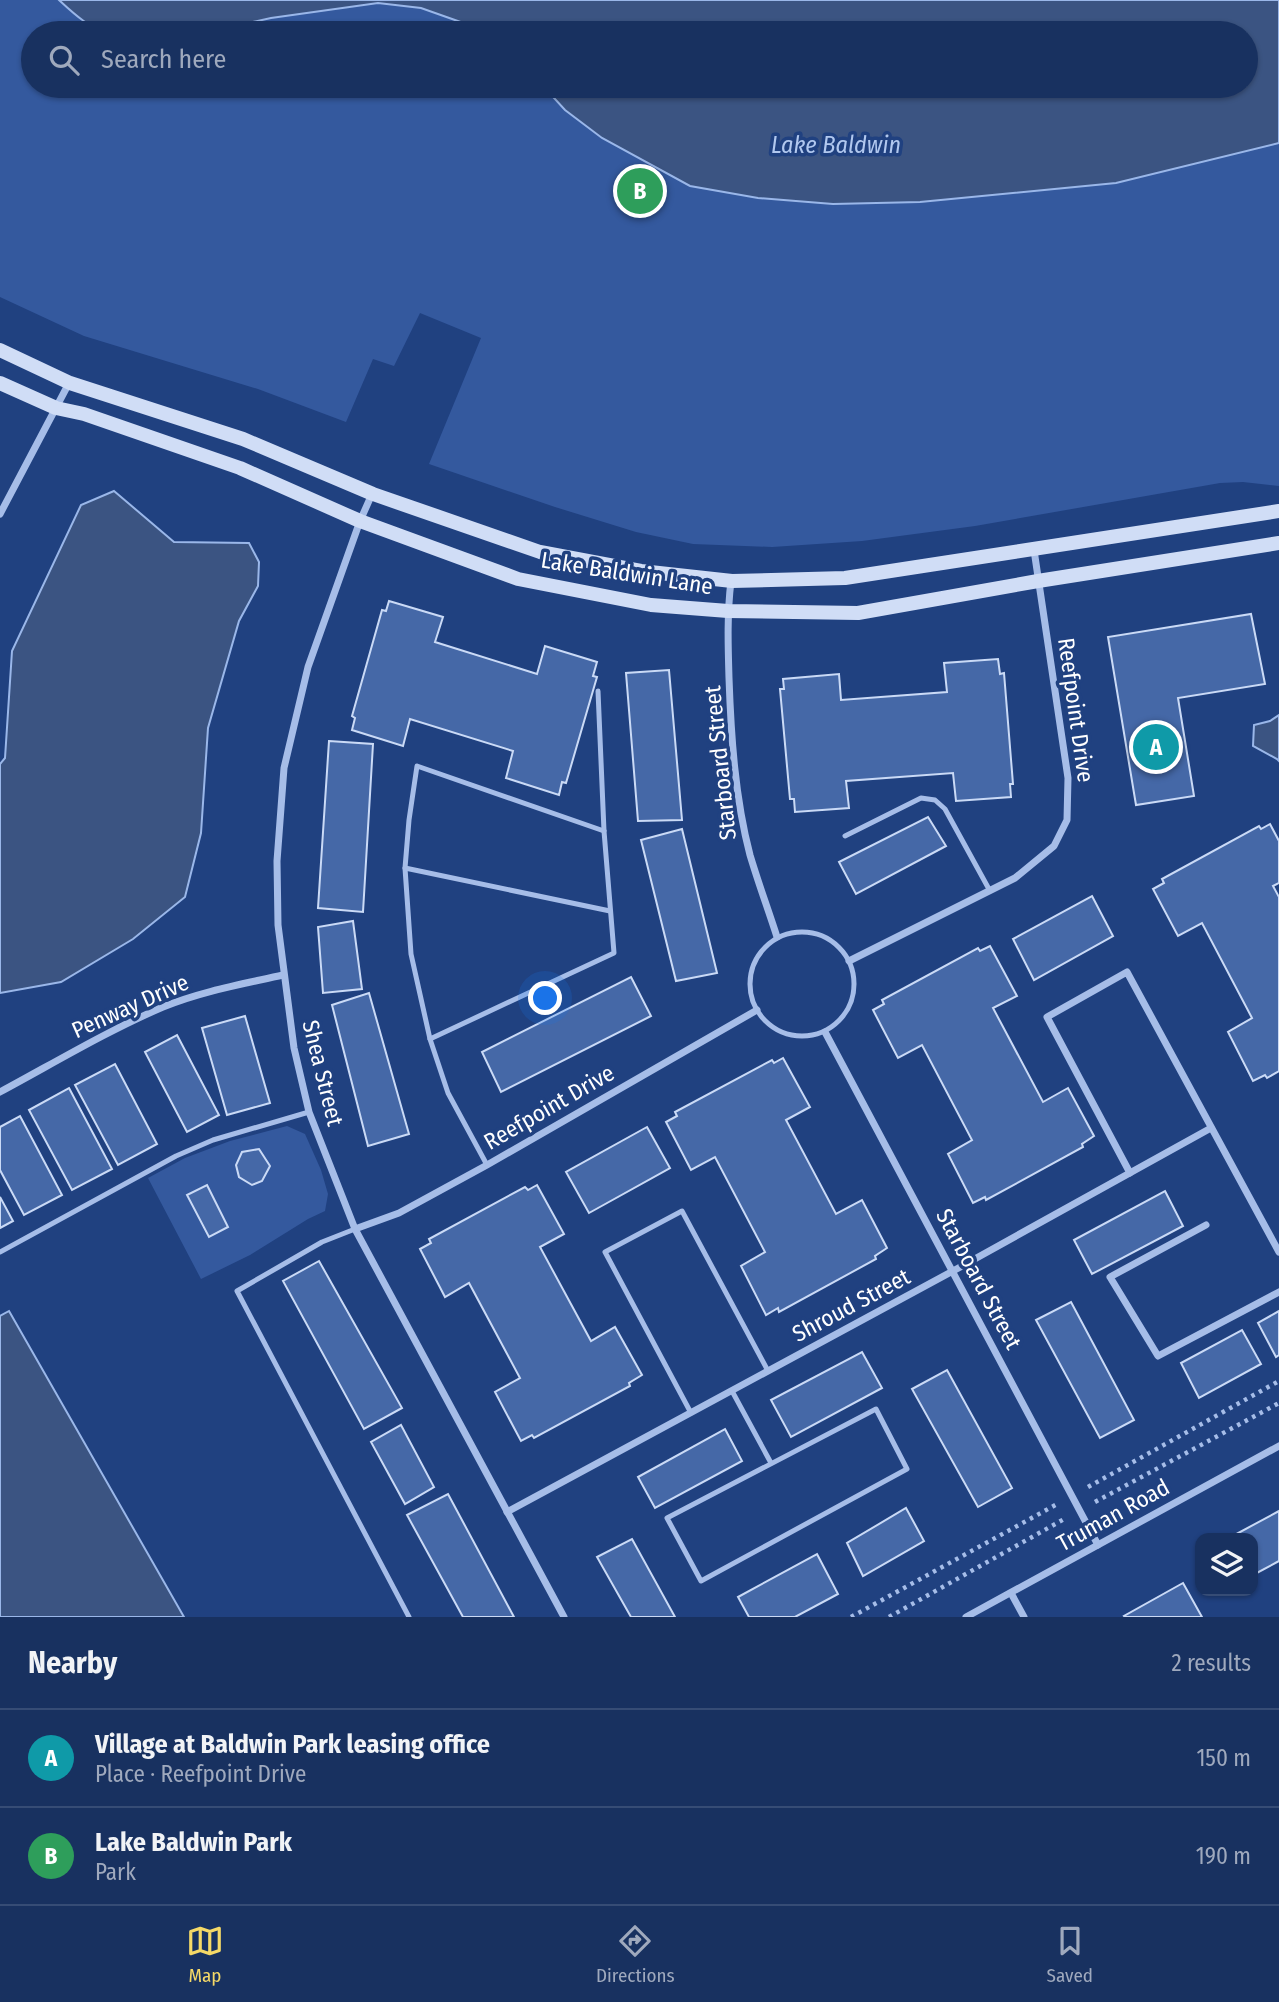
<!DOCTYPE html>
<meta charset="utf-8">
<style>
:root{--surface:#183160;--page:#253d69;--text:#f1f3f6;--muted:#9fa9bd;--line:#364c75;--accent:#f5d967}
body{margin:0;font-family:"Fira Sans Condensed",sans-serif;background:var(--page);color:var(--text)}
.controls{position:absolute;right:21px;bottom:21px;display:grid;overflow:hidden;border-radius:14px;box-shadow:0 2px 5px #0004}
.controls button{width:63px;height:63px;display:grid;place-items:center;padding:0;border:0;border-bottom:2px solid var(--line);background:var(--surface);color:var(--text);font:35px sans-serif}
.you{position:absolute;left:546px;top:999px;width:24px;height:24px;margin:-18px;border:5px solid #fff;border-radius:50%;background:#1a73e8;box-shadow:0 0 0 10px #1a73e833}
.badge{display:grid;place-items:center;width:46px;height:46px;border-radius:50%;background:var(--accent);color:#fff;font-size:23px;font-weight:700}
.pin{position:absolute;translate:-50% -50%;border:4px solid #fff;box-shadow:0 2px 7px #0006}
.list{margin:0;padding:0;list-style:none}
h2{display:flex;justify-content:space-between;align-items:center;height:91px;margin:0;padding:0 28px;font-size:30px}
h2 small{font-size:23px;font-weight:400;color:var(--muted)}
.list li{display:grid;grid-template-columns:46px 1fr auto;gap:21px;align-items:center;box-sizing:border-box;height:98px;padding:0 28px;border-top:2px solid var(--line)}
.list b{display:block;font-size:26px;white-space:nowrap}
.list p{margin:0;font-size:23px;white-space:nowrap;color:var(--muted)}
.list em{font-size:23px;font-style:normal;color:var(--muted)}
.icon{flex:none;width:38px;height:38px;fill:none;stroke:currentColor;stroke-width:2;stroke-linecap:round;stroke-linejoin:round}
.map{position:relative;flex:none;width:1279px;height:1617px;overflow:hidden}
.search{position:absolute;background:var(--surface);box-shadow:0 2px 5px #0004;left:21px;right:21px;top:21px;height:77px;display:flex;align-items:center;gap:18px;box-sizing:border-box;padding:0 24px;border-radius:38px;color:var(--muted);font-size:26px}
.sheet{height:287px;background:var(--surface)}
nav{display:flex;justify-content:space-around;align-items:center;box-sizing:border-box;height:98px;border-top:2px solid var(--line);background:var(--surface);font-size:19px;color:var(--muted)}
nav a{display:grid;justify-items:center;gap:4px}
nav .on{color:var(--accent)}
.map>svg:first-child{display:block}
.green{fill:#34599e;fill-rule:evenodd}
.water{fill:#3b5482;stroke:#9ab7e9;stroke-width:2}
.building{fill:#4568a7;stroke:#cadaf6;stroke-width:2}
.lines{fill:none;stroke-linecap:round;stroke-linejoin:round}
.path{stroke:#a6bde8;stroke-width:4.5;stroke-dasharray:3.5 5;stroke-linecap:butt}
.lane{stroke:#a6bde8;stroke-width:5}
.street{stroke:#a6bde8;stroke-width:7}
.secondary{stroke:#d0ddf6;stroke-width:14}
.labels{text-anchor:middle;stroke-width:7;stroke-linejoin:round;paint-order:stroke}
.street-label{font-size:23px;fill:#fff;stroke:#204180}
.water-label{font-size:24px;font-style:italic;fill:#b1c8ef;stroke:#204180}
</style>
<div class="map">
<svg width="1279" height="1617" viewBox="0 0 1279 1617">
<rect width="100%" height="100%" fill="#204180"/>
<g class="green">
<path d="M0,0H1279V486L1243,482L1220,483L975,526L862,541L772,547L693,544L636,532L555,507L429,464L481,338L420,313L394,366L373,359L346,422L258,389L84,336L0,297ZM33,33H1246V86H33Z"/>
<polygon points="287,1126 305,1134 321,1170 328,1194 325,1211 308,1219 250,1255 201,1279 148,1178 185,1158 230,1141"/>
</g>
<g class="water">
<path d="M59,0H1279V143L1116,183L920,202L833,204L758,198L690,186L602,138L565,110L543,86H1246V33H482L469,25L421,8L378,3L271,18L212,31L186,33H113C92,31 74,14 59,0Z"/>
<polygon points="114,491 174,542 249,543 259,562 258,586 239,621 208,728 201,833 185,897 133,939 61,982 0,993 0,764 5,758 12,651 81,505"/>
<polygon points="1279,715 1279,761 1277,759 1253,746 1254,725 1270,721"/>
<polygon points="9,1311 184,1617 0,1617 0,1316"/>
</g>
<g class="building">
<polygon points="389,601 443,617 435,642 537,674 545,646 597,662 593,676 597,677 566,783 562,782 559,795 506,778 513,751 410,719 403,746 352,730 355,718 352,716 382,610 386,611"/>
<polygon points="1251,614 1265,684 1178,698 1194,796 1136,805 1108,637"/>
<polygon points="998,659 1000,674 1004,673 1013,784 1010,784 1011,797 956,801 953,773 846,781 849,808 795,812 794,799 790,799 780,689 784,689 783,679 839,674 841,700 947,692 944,663"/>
<polygon points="669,670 682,820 638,821 626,673"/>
<polygon points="329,741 373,744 363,912 318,908"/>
<polygon points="928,817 946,846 856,894 839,862"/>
<polygon points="1270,824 1279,841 1279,883 1273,886 1279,897 1279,1071 1267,1078 1265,1075 1253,1081 1228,1032 1252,1018 1202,923 1178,936 1153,889 1164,883 1162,879 1259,826 1261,829"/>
<polygon points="682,829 717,973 676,981 641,840"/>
<polygon points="1092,896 1113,936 1034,980 1013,939"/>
<polygon points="353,921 362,989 323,993 318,927"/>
<polygon points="990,946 1017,996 993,1008 1043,1102 1068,1088 1094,1136 1082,1144 1083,1147 986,1200 985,1197 973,1203 948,1154 972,1140 922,1045 898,1058 873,1010 884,1004 882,1000 978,948 980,951"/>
<polygon points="631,977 651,1016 501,1092 482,1052"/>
<polygon points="369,993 409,1134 368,1146 332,1005"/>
<polygon points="245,1016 270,1103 227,1115 202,1028"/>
<polygon points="177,1035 219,1115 187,1132 145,1052"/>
<polygon points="783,1058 810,1107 786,1120 836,1214 862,1200 887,1248 875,1256 876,1259 779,1312 778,1308 766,1315 741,1266 765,1252 715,1157 691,1170 666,1122 677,1116 675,1112 772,1060 774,1063"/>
<polygon points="115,1064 157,1144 118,1165 75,1085"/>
<polygon points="69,1088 112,1169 72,1190 29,1110"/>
<polygon points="20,1116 62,1195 24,1215 0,1170 0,1127"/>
<polygon points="647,1127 670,1168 589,1213 566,1172"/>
<polygon points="259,1149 270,1166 262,1181 252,1185 239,1177 236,1165 242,1152"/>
<polygon points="207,1185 228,1227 209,1237 187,1195"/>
<polygon points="537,1185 564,1234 540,1247 591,1341 615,1327 642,1375 629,1383 630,1386 534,1438 532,1435 521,1441 495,1392 520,1378 469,1283 445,1297 420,1249 431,1243 429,1239 525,1187 528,1190"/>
<polygon points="1165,1191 1183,1226 1092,1274 1074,1240"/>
<polygon points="0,1197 13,1221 0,1228"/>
<polygon points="319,1261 402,1408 364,1429 283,1281"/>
<polygon points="1071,1302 1134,1420 1100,1438 1036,1320"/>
<polygon points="1279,1311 1279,1355 1276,1357 1258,1323"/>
<polygon points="1242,1330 1261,1364 1199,1398 1181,1363"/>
<polygon points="862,1352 882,1388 791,1437 771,1400"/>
<polygon points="947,1370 1012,1488 978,1507 912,1389"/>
<polygon points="401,1425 434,1487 405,1504 371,1442"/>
<polygon points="725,1429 742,1461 655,1508 638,1477"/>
<polygon points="448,1494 514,1617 463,1617 407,1515"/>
<polygon points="906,1508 924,1541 863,1576 847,1543"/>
<polygon points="1279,1511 1279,1561 1253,1575 1253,1538 1229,1538"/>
<polygon points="632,1539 675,1617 631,1617 597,1557"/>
<polygon points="817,1554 838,1594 795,1617 749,1617 738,1597"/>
<polygon points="1183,1583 1202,1617 1125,1617 1124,1616"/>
</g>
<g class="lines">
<g class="path">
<polyline points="1088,1487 1279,1381"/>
<polyline points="1095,1502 1279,1403"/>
<polyline points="851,1617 1059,1503"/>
<polyline points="889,1617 1066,1518"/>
</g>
<g class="lane">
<polyline points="845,836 921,798 935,800 945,809 990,891"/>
<polyline points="405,868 610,911"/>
<circle cx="802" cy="984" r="52"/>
<polyline points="430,1039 614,953 604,831 598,691"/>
<polyline points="487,1165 448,1093 430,1039 411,954 405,868 409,820 417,766 604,831"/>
<polyline points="355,1229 322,1242 237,1291 409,1617"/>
<polyline points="0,1252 176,1156 213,1140 309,1112"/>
<polyline points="732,1391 771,1463"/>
<polygon points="876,1409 907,1469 701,1581 667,1518"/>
<polyline points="691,1413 605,1252 682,1211 768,1371"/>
</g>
<g class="street">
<polyline points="372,494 360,521 308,667 284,768 277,861 278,925 294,1048 309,1112 355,1229 564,1617"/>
<polyline points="0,514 69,383"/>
<path d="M731,581C727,614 728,645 729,678C731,736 735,798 750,855C758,882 768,909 777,937"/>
<polyline points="849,961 1015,878 1054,846 1067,820 1068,778 1034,550"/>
<polyline points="825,1032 1098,1545"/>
<path d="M0,1092C54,1063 107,1031 163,1007C202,991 243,984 283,975"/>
<polyline points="1130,1173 1047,1017 1127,972 1279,1252"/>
<polyline points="1206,1225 1110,1277 1158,1356 1279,1292"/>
<polyline points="355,1229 399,1213 487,1165 757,1010"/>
<polyline points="507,1512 953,1271 1211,1128"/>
<polyline points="1011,1593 1024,1617"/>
<polyline points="966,1617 1279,1446"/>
</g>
<g class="secondary">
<polyline points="0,350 70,383 243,439 373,494 540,552 641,571 732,581 845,578 1279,511"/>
<polyline points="0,383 56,408 84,414 240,468 360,521 518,579 651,605 728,611 858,613 1038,581 1279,543"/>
</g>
</g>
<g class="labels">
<g class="street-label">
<text transform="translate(627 573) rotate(9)" y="8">Lake Baldwin Lane</text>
<text transform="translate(1076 710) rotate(82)" y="8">Reefpoint Drive</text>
<text transform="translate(720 763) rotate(-96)" y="8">Starboard Street</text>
<text transform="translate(130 1006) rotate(-24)" y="8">Penway Drive</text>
<text transform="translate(323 1073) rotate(76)" y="8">Shea Street</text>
<text transform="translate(549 1107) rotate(-30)" y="8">Reefpoint Drive</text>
<text transform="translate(979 1279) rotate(62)" y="8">Starboard Street</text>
<text transform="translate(851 1305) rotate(-28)" y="8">Shroud Street</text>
<text transform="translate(1113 1515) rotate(-29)" y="8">Truman Road</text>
</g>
<g class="water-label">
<text x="836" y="153">Lake Baldwin</text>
</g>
</g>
</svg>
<div class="controls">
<button><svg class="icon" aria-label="layers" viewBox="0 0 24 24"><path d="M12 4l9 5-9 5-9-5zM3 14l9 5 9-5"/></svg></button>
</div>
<div class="you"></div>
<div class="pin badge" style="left:1156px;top:747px;background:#0f9aa8">A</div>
<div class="pin badge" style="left:640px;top:191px;background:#2e9e5b">B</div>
<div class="search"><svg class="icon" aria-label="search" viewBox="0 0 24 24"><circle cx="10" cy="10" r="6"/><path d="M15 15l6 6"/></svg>Search here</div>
</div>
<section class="sheet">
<h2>Nearby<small>2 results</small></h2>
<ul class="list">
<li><span class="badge" style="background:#0f9aa8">A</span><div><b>Village at Baldwin Park leasing office</b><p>Place · Reefpoint Drive</p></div><em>150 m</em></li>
<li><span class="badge" style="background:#2e9e5b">B</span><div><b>Lake Baldwin Park</b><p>Park</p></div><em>190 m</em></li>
</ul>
</section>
<nav>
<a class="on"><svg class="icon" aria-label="map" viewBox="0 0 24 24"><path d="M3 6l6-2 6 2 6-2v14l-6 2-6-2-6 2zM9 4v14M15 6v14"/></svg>Map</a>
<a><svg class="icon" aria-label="directions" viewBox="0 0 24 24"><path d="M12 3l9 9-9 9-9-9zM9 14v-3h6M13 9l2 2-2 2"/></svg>Directions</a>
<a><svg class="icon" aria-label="saved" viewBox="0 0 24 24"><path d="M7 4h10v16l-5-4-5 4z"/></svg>Saved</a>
</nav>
